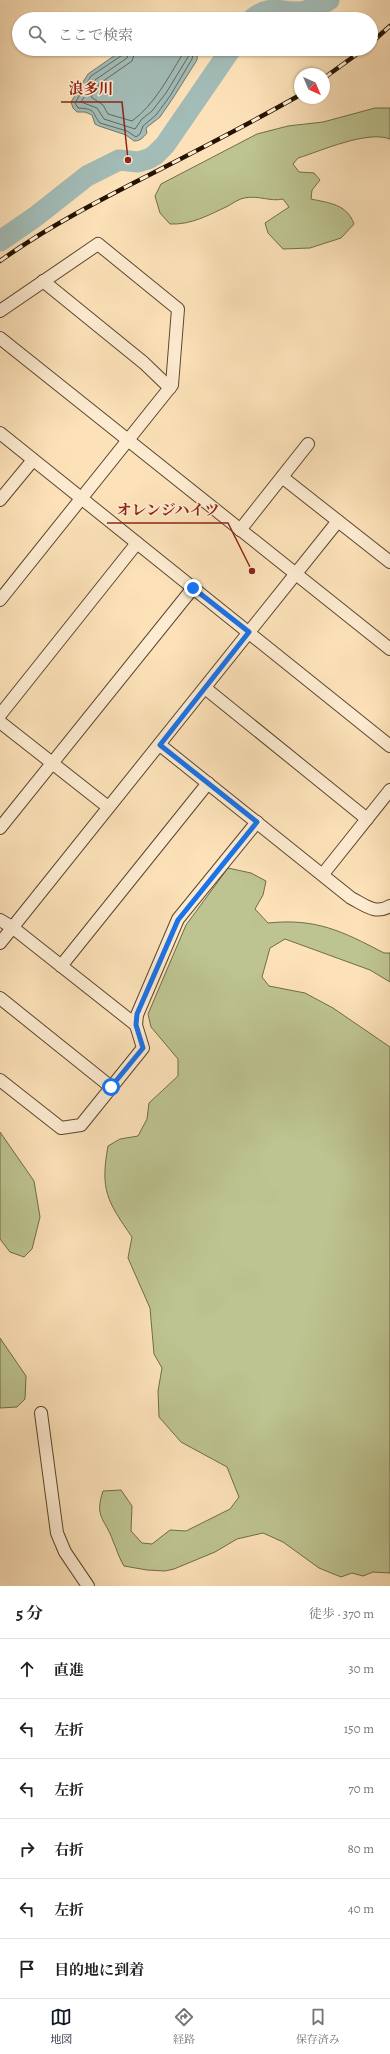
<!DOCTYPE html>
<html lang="ja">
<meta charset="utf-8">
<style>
:root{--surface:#fff;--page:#f6f6f6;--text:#222;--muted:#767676;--line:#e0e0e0;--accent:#111827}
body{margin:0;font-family:Alegreya,"Noto Serif JP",serif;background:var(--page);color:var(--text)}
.compass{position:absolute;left:294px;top:68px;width:36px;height:36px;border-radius:50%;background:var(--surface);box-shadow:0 1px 3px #0004;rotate:136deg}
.stop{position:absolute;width:12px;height:12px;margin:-9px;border:3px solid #1a73e8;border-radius:50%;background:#fff}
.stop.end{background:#1a73e8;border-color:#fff;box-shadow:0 1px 4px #0008}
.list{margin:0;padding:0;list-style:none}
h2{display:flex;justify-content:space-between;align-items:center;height:52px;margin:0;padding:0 16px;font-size:17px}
h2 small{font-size:13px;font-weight:400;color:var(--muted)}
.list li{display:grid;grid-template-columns:26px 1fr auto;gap:12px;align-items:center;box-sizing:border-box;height:60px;padding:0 16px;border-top:1px solid var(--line)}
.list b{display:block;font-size:15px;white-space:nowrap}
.list em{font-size:13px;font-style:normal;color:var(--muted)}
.icon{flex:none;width:22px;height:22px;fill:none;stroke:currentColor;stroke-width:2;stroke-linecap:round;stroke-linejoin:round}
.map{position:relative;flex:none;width:390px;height:1586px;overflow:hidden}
.search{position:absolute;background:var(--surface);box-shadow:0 1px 3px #0004;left:12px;right:12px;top:12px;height:44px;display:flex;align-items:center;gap:10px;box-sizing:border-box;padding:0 14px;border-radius:22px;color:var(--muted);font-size:15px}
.sheet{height:412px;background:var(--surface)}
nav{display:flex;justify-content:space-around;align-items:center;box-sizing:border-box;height:56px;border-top:1px solid var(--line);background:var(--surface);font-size:11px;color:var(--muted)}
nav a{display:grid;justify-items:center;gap:2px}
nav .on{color:var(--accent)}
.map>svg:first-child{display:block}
.green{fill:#bdc491;stroke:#706c49}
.water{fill:#a2bcb7;stroke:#70786e}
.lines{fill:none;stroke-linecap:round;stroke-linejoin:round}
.shore{stroke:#63685c;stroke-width:1}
.river{stroke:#a2bcb7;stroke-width:21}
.minor-casing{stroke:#5a472f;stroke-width:14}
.minor{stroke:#feecd2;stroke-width:12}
.rail-casing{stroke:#241301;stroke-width:4.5}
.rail{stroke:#feecd2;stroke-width:3;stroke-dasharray:9;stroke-linecap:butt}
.route{stroke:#1a73e8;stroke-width:5}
.leader{fill:none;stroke:#8f2418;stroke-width:1.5}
.callout-dot{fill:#8f2418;stroke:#feecd2;stroke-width:1.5}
.callout-label{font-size:15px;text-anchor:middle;font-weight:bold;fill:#8f2418;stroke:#feecd2;stroke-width:3;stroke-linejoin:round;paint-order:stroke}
</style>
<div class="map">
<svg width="390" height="1586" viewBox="0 0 390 1586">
<rect width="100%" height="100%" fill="#fde2b9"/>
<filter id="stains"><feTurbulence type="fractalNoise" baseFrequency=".005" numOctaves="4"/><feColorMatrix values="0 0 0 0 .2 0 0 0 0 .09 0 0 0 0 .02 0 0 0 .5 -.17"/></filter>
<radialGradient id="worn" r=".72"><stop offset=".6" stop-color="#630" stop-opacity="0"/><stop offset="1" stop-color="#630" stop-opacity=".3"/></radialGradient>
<g class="green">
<path d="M375,108H390V139C367,130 321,151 298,158L293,164L299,172L314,173L320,180L312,190L311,199C329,203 347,204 354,224L341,238L310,248L283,249L268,233L265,223L289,207L283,199C270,202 259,195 244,198C239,199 233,203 228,206C209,215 191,225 170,224L160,213L155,196L161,184L257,134L288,126L323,122Z"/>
<path d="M228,868L251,873L266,881L263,895L255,909L268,923C316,918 342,931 384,953H390V982L370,970L285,939L270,948L262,977L269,986L305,993L333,1008L390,1047V1573L373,1572L363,1576L352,1573L341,1577L319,1568L283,1542L263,1533L237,1539L215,1552L174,1569L165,1571L147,1570L124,1566C119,1558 117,1550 113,1541C105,1518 94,1518 103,1491L121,1490L132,1506L131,1531L142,1543L152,1544L170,1530L186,1531L230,1509L239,1497L227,1467L181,1442L159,1417L158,1391L162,1368L154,1354L150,1308L128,1258L132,1237C107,1201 100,1190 108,1146L120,1139L138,1136L147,1119L149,1103L178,1076V1059L151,1027L148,1014L186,925Z"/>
<polygon points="0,1132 34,1181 40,1217 32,1249 24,1257 10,1252 0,1239"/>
<polygon points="0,1338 26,1376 25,1399 17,1407 0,1408"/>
</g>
<path class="water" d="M124,49H198L197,60L173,98L160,117L146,128L147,133C143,138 140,141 134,141L126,135L99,126L95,124L92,115L85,112H77L73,108L71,102L88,74Z"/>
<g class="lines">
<g class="shore">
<path d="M125,49L124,54L91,76L75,103L78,108C97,109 91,112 100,123L127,131L136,137L140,134L143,126L156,115L170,96L192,59L194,49"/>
<polyline points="130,49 127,58 95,80 81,102 97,108 104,119 135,129 142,119 152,111 166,93 188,57 189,49"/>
<path d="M136,49L132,61L99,84L91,97L103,105L108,114L132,121C154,105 168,78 182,55V49"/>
</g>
<g class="river">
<path d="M252,19C270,4 281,13 300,12C311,11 320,5 329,0"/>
<polyline points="0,241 35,217 87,176 119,160 138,162 148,159 155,155 165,145 231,49"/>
</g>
<defs>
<g id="minor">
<polyline points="43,281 144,363 170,388"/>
<polyline points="0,311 98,244 178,309 172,385 0,600"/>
<polyline points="0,338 390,649"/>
<polyline points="0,433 390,746"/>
<polyline points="282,477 390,562"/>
<polyline points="0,500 33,460"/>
<polyline points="240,530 308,444"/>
<polyline points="205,688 367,819"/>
<polyline points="0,715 137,543"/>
<polyline points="0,722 108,807"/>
<path d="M160,745L351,898C365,905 375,915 390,906"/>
<polyline points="0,828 193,588"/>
<polyline points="323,874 390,790"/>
<polyline points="0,920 12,927 136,1025"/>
<polyline points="0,943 338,521"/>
<polyline points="61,966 208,783"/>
<polyline points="0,998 111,1087"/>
<polyline points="0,1080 61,1128 81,1125 143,1048 136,1025 137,1015 178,919 257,822"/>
<polyline points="41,1413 57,1533 65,1552 88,1586"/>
</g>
</defs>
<use href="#minor" class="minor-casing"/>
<use href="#minor" class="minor"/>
<defs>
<g id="rail">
<polyline points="371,43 390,26"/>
<polyline points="324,78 364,49"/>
<path d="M0,261C49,226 102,199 155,172C204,147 252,122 300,95"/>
</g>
</defs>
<use href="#rail" class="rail-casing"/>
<use href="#rail" class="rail"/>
</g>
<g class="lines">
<polyline class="route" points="111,1087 143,1048 136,1025 137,1014 178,920 257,822 160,745 249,632 193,588"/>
</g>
<path class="leader" d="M128 160L122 102H61M252 571L228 523H107"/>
<g class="callout-dot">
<circle cx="128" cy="160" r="4"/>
<circle cx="252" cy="571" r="4"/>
</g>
<g class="callout-label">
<text x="91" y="94">浪多川</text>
<text x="168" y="515">オレンジハイツ</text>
</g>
<rect width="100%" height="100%" filter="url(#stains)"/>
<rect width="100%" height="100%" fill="url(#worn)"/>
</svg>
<svg class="compass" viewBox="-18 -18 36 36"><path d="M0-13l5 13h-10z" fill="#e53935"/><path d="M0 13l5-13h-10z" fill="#767676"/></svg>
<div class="stop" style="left:111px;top:1087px"></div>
<div class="stop end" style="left:193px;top:588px"></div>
<div class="search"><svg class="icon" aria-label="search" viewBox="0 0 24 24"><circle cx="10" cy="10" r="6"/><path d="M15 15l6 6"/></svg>ここで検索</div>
</div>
<section class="sheet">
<h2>5 分<small>徒歩 · 370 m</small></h2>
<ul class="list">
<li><svg class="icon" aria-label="ahead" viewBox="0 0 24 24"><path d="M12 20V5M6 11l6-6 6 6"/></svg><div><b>直進</b></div><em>30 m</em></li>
<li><svg class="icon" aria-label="left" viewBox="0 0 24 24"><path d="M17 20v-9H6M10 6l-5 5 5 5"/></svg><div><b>左折</b></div><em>150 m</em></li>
<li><svg class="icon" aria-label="left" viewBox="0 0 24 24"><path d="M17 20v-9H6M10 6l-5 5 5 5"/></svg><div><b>左折</b></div><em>70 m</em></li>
<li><svg class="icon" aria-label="right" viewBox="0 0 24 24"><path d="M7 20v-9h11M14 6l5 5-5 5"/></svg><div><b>右折</b></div><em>80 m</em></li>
<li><svg class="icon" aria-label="left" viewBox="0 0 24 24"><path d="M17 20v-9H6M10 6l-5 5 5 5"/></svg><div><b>左折</b></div><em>40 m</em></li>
<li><svg class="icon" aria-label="arrive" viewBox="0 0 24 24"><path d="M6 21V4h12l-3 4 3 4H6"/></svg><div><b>目的地に到着</b></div></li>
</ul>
</section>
<nav>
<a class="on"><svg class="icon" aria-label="map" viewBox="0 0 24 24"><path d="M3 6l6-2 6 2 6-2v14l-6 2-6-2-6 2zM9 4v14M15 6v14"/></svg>地図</a>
<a><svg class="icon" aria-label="directions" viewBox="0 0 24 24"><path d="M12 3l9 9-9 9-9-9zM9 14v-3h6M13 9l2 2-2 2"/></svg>経路</a>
<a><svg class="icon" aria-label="saved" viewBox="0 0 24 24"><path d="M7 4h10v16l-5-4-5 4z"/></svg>保存済み</a>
</nav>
